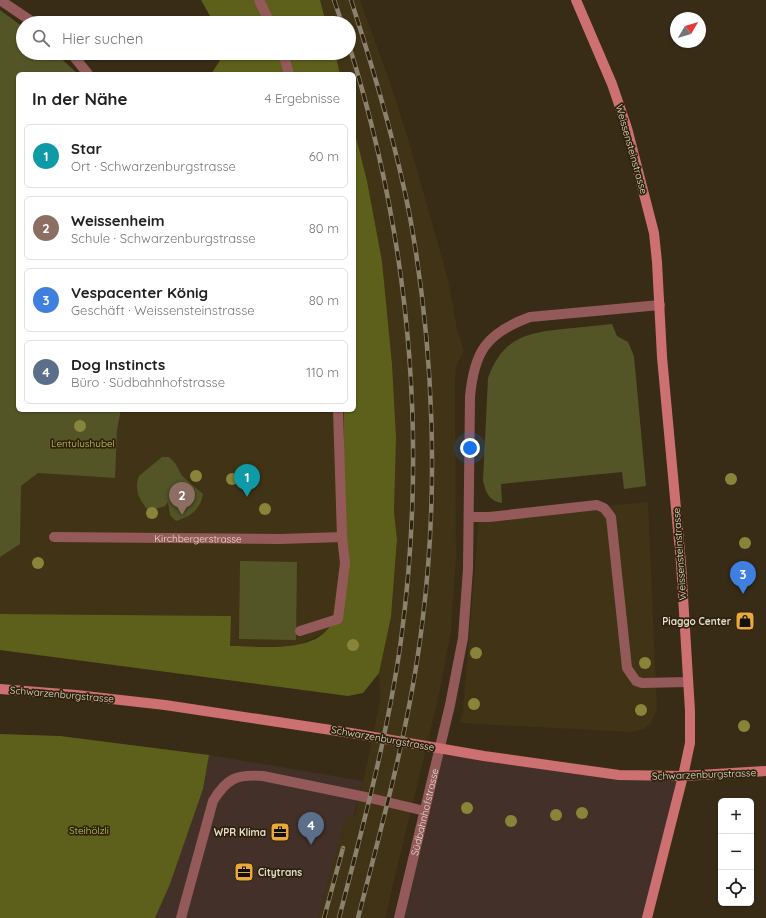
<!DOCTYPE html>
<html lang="de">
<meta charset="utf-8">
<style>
:root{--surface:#fff;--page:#f2f2f2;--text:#202124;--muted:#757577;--line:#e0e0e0;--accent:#2563eb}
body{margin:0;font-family:Quicksand,sans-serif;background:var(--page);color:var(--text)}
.controls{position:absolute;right:12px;bottom:12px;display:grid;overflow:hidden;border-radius:6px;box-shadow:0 1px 3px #0004}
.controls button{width:36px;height:36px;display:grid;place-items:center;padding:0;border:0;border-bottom:1px solid var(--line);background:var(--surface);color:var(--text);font:20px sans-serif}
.compass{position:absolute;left:670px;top:12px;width:36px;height:36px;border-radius:50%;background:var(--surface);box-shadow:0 1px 3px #0004;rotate:52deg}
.you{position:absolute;left:470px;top:448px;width:14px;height:14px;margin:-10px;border:3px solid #fff;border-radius:50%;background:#1a73e8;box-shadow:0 0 0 6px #1a73e833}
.badge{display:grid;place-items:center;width:26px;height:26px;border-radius:50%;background:var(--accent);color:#fff;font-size:13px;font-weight:700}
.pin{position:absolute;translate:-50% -33px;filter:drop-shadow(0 1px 2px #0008)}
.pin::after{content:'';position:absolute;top:21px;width:14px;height:12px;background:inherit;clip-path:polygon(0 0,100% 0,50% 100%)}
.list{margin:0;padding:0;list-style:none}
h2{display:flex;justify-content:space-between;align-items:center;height:52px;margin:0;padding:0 16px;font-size:17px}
h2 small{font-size:13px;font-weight:400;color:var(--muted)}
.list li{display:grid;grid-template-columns:26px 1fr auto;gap:12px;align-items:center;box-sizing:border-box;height:64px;margin:0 8px 8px;padding:0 8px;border:1px solid var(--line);border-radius:6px}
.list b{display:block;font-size:15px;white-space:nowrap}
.list p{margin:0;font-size:13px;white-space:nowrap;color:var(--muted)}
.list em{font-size:13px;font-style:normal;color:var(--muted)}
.icon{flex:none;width:22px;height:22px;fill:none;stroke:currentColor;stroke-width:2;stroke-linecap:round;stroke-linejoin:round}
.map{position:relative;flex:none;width:766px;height:918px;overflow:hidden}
.search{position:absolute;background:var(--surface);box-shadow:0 1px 3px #0004;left:16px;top:16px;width:340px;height:44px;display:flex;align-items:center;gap:10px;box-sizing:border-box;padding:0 14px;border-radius:22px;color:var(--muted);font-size:15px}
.panel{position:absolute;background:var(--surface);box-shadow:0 1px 3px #0004;left:16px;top:72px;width:340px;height:340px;border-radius:6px}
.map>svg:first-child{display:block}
.built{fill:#413315}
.industrial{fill:#433129}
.green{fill:#535527}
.forest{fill:#5d601b}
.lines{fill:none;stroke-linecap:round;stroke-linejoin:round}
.lane{stroke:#945a59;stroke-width:10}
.street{stroke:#945a59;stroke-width:10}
.secondary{stroke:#cd7071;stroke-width:10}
.rail-casing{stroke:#8b816f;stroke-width:4.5}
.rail{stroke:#2e220c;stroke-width:3;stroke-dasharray:9;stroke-linecap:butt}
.tree{fill:#88853a}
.labels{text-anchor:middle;stroke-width:3.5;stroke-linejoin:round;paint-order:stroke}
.street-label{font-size:10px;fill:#e4ddcf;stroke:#2e220c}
.park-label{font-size:10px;fill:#c9ce57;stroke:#2e220c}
.poi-label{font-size:10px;font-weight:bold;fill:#e4ddcf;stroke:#2e220c;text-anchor:end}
</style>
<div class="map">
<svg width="766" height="918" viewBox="0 0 766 918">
<rect width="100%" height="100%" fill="#382c16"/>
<g class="built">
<polygon points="320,0 360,0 392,88 409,142 448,279 457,329 464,351 456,367 455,381 456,556 451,632 438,699 385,918 318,918 346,816 354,818 365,774 380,700 379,673 391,618 397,539 394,512 396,437 392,364 382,261 367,181 354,129 354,74 340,74 335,53 349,53 349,23 326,23"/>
<polygon points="121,410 344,410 344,555 333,620 326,632 297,646 230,646 230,616 0,614 0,557 20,544 21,485 38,473 114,478 117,430"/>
<polygon points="648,502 657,710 650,724 644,729 631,732 460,723 463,710 479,517"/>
</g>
<g class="industrial">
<polygon points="209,755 363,781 353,818 346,816 318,918 155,918 170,884 203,789"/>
<polygon points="438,755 683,776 645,918 399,918"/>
</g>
<g class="green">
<polygon points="0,10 23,27 23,53 55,53 78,74 18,74 18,410 121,410 117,430 115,478 38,473 21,486 20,544 0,557"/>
<path d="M612,324L617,336L628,342L634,356L646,486L624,489L622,472L501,484L502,503C489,501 486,493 483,481L488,378C502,339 524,333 563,329C580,327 596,326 612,324Z"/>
<path d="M162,457H169L175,463L182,476L203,494C200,510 191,516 176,521L170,515L168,502L165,506L149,511C139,500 134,490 139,476Z"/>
<polygon points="240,561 297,562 296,640 239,639"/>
</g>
<g class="forest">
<polygon points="201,0 320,0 326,23 214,23"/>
<polygon points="225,53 335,53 340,74 211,74"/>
<path d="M354,129L367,181L382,261L392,364L396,437L394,512L397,539L391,617L379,673L363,693L348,696L0,650V614L231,616L230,646C260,646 320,655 333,620L344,555V410H354Z"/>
<polygon points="0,734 60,736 209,755 203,789 170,884 155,918 0,918"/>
</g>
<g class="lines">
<g class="lane">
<polyline points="0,0 34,23"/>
<polyline points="71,53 88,74"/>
<polyline points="469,517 489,517 597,505 604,508 611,517 627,668 636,681 642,683 688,682"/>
<path id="s1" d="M54,537L280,539L342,537"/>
<polyline points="300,631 338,619 345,563 342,537 338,410"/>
<path d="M181,918L213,801C227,778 237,774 263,776L370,798L425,811"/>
</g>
<g class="street">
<polyline points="259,0 270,23"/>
<polyline points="283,53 289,74"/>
<path id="s2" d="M399,918L450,705L463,638L468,569L470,397C474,352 486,333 530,317L660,305"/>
</g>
<g class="secondary">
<polyline points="576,0 612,84 627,128 654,233 657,262 662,357 681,563 690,711 690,743 683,776 647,918"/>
<polyline points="0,689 76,695 165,705 351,733 484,756 619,775 683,776 766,771"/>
</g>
<defs>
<g id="rail">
<polyline points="334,0 342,23"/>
<path d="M351,0C374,71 396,144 410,217C434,349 439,492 422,625C410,724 383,821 358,918"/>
<polyline points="324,918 343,848"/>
<path d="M339,918C363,826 388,734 401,640C428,437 410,240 349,45"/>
</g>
</defs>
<use href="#rail" class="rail-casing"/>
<use href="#rail" class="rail"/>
</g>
<g class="tree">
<circle cx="80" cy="426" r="6"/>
<circle cx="196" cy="476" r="6"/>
<circle cx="232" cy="479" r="6"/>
<circle cx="731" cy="479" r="6"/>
<circle cx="265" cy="509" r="6"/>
<circle cx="152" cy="513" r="6"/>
<circle cx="745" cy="543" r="6"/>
<circle cx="38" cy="563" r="6"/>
<circle cx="353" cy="645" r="6"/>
<circle cx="476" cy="653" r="6"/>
<circle cx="645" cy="663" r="6"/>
<circle cx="474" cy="704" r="6"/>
<circle cx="641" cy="710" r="6"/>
<circle cx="744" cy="726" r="6"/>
<circle cx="467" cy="808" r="6"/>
<circle cx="582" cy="813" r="6"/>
<circle cx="556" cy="815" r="6"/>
<circle cx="511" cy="821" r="6"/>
</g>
<defs>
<symbol id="shop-square" viewBox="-11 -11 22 22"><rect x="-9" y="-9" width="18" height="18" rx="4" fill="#eba93a" stroke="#2e220c"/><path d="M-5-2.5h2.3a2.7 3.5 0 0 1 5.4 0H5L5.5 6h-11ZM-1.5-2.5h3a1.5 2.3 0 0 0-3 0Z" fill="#111"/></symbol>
<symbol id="office-square" viewBox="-11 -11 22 22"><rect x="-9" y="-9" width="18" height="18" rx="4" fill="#eba93a" stroke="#2e220c"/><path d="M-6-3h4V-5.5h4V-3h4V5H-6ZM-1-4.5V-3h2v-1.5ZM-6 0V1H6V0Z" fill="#111"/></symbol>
</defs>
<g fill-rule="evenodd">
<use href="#shop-square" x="734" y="610" width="22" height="22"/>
<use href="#office-square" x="269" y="821" width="22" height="22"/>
<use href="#office-square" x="233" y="861" width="22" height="22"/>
</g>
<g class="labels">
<g class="street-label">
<text transform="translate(632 149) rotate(74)" y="4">Weissensteinstrasse</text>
<text dy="4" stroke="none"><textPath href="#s1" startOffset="144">Kirchbergerstrasse</textPath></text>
<text transform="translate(679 554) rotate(-94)" y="4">Weissensteinstrasse</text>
<text transform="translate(62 694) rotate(5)" y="4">Schwarzenburgstrasse</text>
<text transform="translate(383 738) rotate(10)" y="4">Schwarzenburgstrasse</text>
<text transform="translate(704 774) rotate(-2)" y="4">Schwarzenburgstrasse</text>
<text dy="4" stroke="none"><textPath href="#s2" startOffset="109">Südbahnhofstrasse</textPath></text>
</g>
<g class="park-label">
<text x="83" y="447">Lentulushubel</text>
<text x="89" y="834">Steihölzli</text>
</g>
<g class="poi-label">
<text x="731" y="625">Piaggo Center</text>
<text x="266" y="836">WPR Klima</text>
<text x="258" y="876" text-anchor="start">Citytrans</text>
</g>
</g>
</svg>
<div class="controls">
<button>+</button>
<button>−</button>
<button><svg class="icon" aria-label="locate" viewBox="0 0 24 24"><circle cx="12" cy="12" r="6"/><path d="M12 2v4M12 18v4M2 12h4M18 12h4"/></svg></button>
</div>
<svg class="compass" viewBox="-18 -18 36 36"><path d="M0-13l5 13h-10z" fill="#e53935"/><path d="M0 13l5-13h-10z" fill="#757577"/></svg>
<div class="you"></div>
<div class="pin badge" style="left:247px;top:497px;background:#0f9aa8">1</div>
<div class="pin badge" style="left:182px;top:515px;background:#8d6e63">2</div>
<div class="pin badge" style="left:743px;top:594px;background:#3f7fe0">3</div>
<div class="pin badge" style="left:311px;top:845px;background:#5c6f8a">4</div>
<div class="search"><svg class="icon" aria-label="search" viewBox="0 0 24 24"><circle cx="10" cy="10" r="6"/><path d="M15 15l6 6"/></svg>Hier suchen</div>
<section class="panel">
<h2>In der Nähe<small>4 Ergebnisse</small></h2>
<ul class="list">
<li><span class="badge" style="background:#0f9aa8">1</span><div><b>Star</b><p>Ort · Schwarzenburgstrasse</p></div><em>60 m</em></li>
<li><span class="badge" style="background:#8d6e63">2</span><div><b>Weissenheim</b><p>Schule · Schwarzenburgstrasse</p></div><em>80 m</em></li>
<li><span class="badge" style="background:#3f7fe0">3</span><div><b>Vespacenter König</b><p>Geschäft · Weissensteinstrasse</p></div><em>80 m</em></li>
<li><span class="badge" style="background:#5c6f8a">4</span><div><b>Dog Instincts</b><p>Büro · Südbahnhofstrasse</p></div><em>110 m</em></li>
</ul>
</section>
</div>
